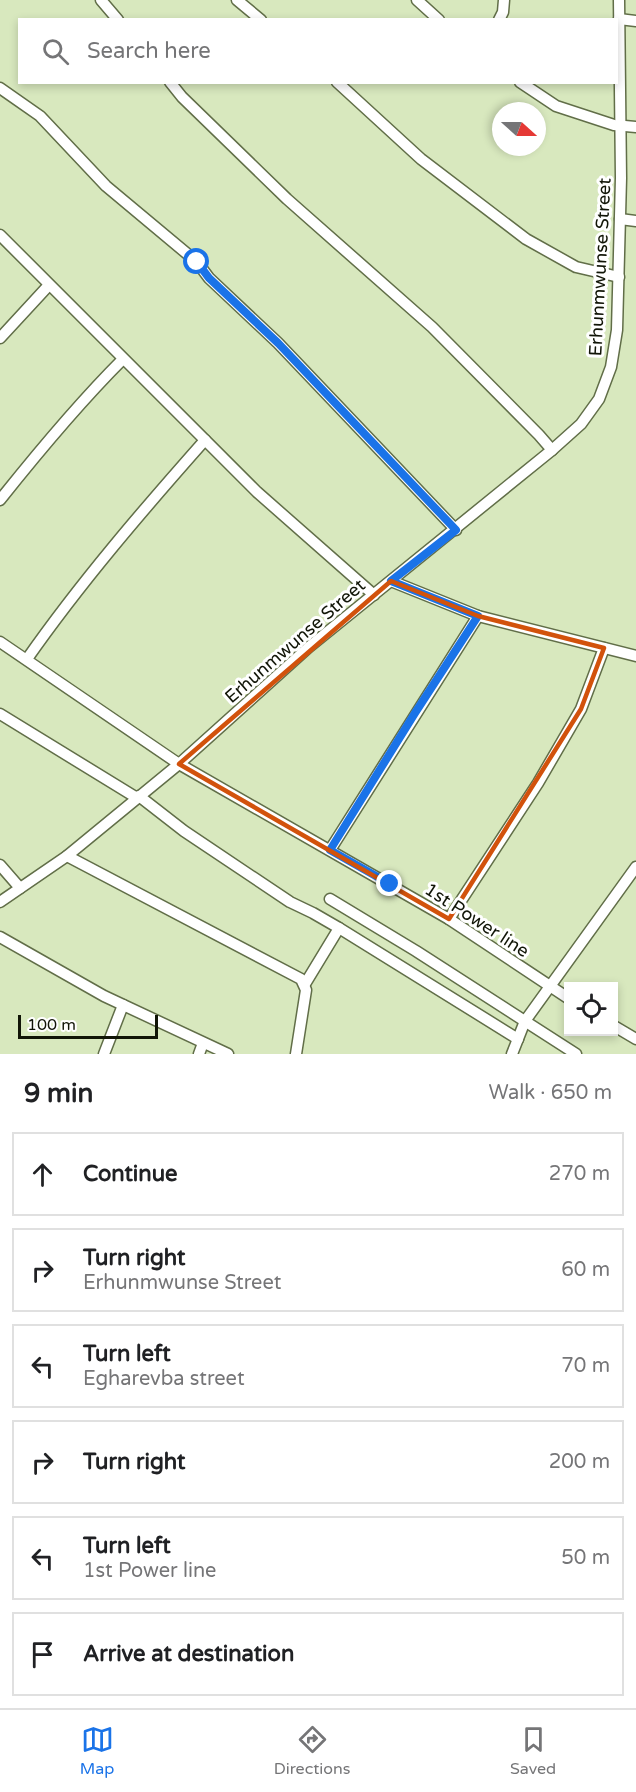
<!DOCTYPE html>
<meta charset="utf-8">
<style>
:root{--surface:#fff;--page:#f6f6f6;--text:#202124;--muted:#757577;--line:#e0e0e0;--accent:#1a73e8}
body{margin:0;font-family:"Varela Round",sans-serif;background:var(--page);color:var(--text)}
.controls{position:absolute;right:18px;bottom:18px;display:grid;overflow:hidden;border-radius:0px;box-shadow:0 3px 9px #0003}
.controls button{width:54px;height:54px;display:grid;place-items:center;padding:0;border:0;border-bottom:2px solid var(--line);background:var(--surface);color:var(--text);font:30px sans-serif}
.compass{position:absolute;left:492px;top:102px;width:54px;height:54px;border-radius:50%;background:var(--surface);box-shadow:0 3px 9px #0003;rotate:111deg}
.scale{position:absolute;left:18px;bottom:15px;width:140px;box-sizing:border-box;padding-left:6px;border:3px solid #111507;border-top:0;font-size:16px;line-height:21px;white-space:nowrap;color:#111507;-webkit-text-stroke:4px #fff;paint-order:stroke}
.stop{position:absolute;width:18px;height:18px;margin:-14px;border:4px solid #1a73e8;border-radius:50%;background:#fff}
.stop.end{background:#1a73e8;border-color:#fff;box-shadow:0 2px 6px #0008}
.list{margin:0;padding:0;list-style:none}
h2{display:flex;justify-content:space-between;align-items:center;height:78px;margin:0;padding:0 24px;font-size:26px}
h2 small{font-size:20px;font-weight:400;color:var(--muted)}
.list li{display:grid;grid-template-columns:39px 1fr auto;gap:18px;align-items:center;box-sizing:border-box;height:84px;margin:0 12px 12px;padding:0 12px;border:2px solid var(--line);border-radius:0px}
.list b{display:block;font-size:22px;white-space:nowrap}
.list p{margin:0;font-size:20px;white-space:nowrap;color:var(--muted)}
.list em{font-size:20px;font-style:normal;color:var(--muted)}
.icon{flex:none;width:33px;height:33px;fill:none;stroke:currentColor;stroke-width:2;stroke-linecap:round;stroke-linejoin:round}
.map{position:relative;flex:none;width:636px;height:1054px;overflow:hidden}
.search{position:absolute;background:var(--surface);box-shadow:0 3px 9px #0003;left:18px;right:18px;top:18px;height:66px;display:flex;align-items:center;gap:15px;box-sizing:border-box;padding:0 21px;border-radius:0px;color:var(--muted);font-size:22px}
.sheet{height:654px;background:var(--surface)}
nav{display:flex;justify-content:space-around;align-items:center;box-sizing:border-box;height:84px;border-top:2px solid var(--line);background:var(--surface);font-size:16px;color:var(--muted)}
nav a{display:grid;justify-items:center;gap:3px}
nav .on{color:var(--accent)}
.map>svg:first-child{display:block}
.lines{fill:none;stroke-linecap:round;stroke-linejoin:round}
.minor-casing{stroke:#616e48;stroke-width:13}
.minor{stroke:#fff;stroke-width:10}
.route{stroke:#1a73e8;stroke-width:8}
.marked{fill:none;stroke:#d2520c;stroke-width:4.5;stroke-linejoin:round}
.labels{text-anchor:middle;stroke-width:6;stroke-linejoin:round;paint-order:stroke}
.street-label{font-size:18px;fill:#111507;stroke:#fff}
</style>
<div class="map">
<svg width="636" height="1054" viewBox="0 0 636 1054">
<rect width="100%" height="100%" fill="#d8e8be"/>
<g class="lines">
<defs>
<g id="minor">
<polyline points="101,0 118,20"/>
<polyline points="237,0 261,20"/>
<polyline points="417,0 439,20"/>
<polyline points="619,19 636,21"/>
<polyline points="499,20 503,12 504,0"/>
<polyline points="170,82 182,97 287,199 432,327 539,435 552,450"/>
<polyline points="337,82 421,159 526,239 576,267 619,277"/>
<polyline points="520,82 556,106 614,125 636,127"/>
<polyline points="0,88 40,116 106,186 197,262 209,278 278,343 456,530"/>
<polyline points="620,219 636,221"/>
<polyline points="0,235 257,492 374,595"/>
<polyline points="0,338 49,285"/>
<path d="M0,500C39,451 79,403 123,359"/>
<polyline points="391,581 478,616 636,656"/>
<polyline points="0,642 179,764 449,919 568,998"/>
<path d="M27,659C81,582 143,510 205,440"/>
<polyline points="0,714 137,798"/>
<polyline points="139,796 184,831 290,902 313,913 339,928 518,1039"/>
<polyline points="330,850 478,616"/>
<polyline points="67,856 301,979 306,990 296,1054"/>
<polyline points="0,865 20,888"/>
<polyline points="330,899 416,951 576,1054"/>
<polyline points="0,902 67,856 179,764 309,647 552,450 581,424 599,399 611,367 617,330 621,178 619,0"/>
<polyline points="449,919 538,783 581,709 604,648"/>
<polyline points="0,937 104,996 228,1054"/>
<polyline points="305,984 339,928"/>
<polyline points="614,1026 636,1039"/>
<polyline points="104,1054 123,1005"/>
<polyline points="199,1054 203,1043"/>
<polyline points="512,1054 525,1021 636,867"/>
</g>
</defs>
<use href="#minor" class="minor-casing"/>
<use href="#minor" class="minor"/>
</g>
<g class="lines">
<polyline class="route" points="197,262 209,278 278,343 456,530 391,581 478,616 415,713 330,850 390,884"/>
</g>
<path class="marked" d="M391,581L478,616L604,648L581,709L449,919L179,764Z"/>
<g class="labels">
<g class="street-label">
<text transform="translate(600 267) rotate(-87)" y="6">Erhunmwunse Street</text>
<text transform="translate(295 641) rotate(-41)" y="6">Erhunmwunse Street</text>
<text transform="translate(477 920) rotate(33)" y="6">1st Power line</text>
</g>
</g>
</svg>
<div class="controls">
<button><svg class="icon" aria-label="locate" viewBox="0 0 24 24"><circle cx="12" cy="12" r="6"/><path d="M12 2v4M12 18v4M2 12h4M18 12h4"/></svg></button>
</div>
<svg class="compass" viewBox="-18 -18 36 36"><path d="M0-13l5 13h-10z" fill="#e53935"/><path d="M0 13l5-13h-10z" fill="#757577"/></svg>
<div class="scale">100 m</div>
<div class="stop" style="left:197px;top:262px"></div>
<div class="stop end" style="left:390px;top:884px"></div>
<div class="search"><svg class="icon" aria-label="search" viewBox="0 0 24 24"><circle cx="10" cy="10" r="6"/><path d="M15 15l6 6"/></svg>Search here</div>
</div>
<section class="sheet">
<h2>9 min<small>Walk · 650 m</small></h2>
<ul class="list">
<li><svg class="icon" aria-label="ahead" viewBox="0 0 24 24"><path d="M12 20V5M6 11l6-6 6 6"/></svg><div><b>Continue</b></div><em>270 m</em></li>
<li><svg class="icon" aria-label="right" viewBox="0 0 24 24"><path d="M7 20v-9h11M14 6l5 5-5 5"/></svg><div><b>Turn right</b><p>Erhunmwunse Street</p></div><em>60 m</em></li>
<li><svg class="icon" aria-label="left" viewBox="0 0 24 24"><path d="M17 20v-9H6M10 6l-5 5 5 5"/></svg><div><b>Turn left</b><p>Egharevba street</p></div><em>70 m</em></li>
<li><svg class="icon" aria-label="right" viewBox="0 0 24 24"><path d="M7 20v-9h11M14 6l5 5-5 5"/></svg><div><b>Turn right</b></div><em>200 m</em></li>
<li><svg class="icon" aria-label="left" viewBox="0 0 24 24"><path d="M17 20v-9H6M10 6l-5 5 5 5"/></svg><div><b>Turn left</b><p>1st Power line</p></div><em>50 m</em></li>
<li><svg class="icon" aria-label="arrive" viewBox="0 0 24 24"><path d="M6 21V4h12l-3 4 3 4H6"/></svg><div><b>Arrive at destination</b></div></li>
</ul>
</section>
<nav>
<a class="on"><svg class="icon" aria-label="map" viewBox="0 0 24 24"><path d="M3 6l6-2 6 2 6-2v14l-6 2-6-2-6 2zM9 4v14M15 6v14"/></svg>Map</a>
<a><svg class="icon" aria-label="directions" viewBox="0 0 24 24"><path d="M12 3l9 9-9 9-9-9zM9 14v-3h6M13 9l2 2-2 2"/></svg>Directions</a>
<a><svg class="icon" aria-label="saved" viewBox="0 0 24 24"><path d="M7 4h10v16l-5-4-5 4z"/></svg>Saved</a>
</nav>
